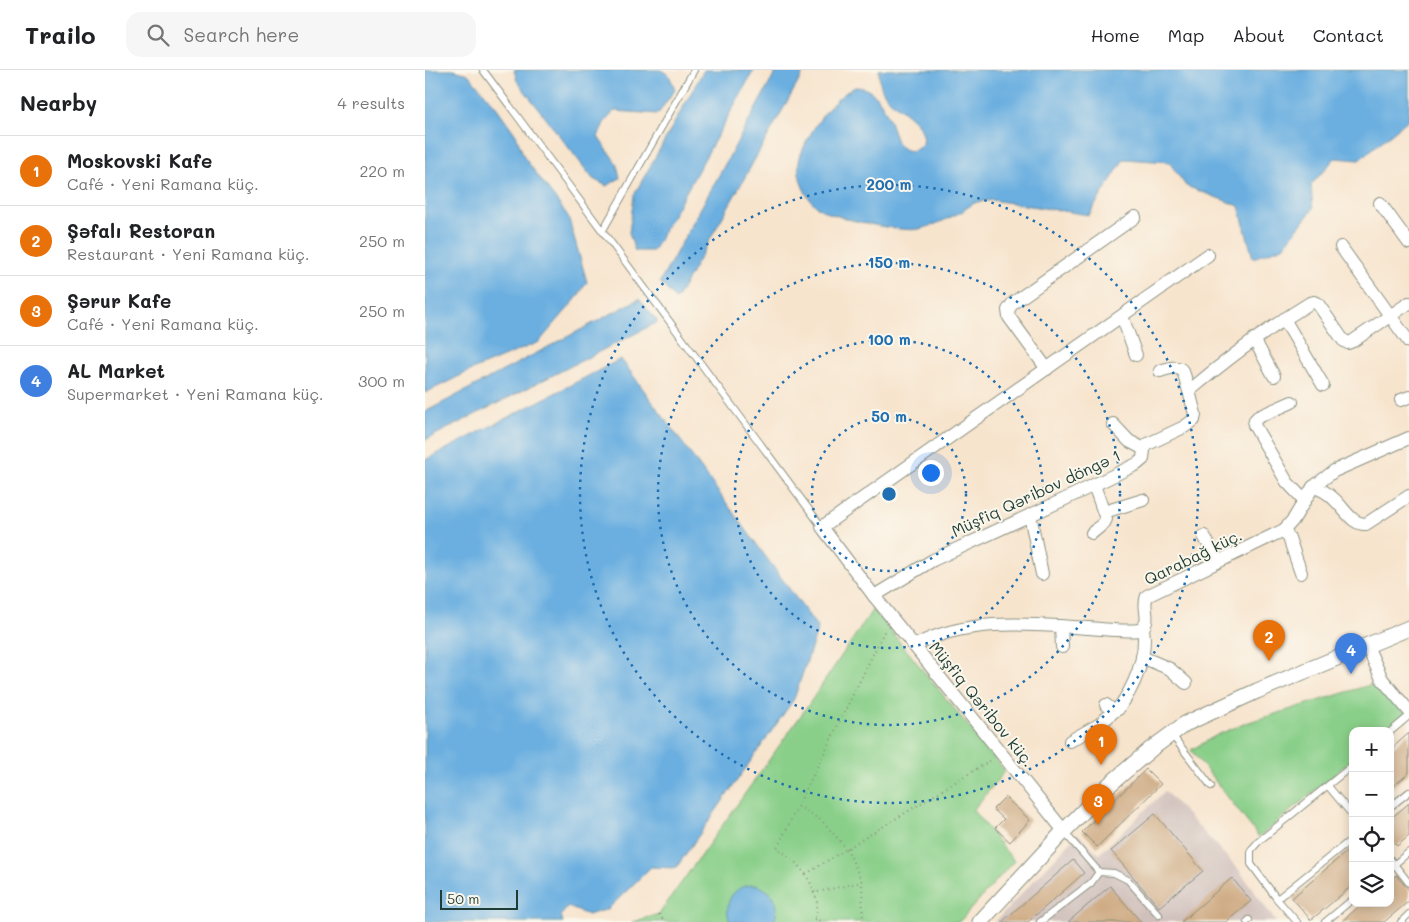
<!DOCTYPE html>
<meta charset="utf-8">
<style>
:root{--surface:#fff;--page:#f6f6f6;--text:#202124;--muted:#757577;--line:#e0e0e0;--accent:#0b8043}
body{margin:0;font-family:Mali,sans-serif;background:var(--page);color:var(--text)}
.controls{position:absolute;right:15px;bottom:15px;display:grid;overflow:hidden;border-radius:10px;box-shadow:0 2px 12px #0003}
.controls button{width:45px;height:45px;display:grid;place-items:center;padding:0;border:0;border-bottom:1px solid var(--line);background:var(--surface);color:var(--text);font:25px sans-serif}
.scale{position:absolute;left:15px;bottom:12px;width:78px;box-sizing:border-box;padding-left:5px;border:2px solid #1f3d34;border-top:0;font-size:14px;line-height:18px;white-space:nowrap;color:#1f3d34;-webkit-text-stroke:4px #fbf7ec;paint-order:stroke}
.you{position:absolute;left:505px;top:402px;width:18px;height:18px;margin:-12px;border:4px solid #fff;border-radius:50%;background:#1a73e8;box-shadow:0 0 0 8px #1a73e833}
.badge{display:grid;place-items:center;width:32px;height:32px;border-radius:50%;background:var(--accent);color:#fff;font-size:16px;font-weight:700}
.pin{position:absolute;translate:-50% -41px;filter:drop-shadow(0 1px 2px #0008)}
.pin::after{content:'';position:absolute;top:26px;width:18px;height:15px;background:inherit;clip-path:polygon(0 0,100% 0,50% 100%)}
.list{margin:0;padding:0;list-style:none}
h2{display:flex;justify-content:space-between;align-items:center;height:65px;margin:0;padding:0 20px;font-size:21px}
h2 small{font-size:16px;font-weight:400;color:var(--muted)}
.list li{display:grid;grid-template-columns:32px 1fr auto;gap:15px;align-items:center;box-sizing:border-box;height:70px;padding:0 20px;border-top:1px solid var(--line)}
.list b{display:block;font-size:19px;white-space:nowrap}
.list p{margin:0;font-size:16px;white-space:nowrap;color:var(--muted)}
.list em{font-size:16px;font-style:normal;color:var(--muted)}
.icon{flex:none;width:28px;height:28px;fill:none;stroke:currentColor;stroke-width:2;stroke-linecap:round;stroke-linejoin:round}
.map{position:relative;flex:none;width:984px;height:852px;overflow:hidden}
header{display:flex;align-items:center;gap:30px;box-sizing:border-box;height:70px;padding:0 25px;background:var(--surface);border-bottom:1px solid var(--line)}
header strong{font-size:24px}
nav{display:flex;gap:28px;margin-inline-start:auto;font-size:18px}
.search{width:350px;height:45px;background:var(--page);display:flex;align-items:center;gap:12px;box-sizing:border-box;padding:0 18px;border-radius:15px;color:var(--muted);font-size:19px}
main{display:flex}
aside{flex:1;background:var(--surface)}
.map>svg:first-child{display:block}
.industrial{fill:#d0c0bc}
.green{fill:#89cf89;stroke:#54865e}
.water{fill:#6aafe0;stroke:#44768a}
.building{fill:#cda981}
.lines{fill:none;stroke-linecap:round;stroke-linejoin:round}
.service-casing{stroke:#8b9080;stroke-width:8}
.minor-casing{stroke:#8b9080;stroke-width:14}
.tertiary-casing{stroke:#8b9080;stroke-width:17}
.path{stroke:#8b9080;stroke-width:2;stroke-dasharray:1 4;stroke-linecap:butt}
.service{stroke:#fff;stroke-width:6}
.minor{stroke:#fff;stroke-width:12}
.tertiary{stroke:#fff;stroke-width:15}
.ring{fill:none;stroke:#1f6fb2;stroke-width:2.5;stroke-dasharray:2.5 5}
.labels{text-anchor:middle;stroke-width:4;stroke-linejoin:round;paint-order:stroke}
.street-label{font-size:16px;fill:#1f3d34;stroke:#fbf7ec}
.centre{fill:#1f6fb2;stroke:#fbf7ec;stroke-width:2.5}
.ring-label{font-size:15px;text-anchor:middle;font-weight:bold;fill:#1f6fb2;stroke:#fbf7ec;stroke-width:4;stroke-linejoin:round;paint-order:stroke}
</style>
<header>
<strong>Trailo</strong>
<div class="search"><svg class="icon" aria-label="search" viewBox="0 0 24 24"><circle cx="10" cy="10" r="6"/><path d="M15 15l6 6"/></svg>Search here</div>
<nav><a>Home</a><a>Map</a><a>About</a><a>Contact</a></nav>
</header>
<main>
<aside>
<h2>Nearby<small>4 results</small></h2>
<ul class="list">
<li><span class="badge" style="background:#e8710a">1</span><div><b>Moskovski Kafe</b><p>Café · Yeni Ramana küç.</p></div><em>220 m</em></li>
<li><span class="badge" style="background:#e8710a">2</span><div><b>Şəfalı Restoran</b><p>Restaurant · Yeni Ramana küç.</p></div><em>250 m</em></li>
<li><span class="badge" style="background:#e8710a">3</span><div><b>Şərur Kafe</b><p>Café · Yeni Ramana küç.</p></div><em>250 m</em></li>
<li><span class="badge" style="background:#3f7fe0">4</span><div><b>AL Market</b><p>Supermarket · Yeni Ramana küç.</p></div><em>300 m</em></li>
</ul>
</aside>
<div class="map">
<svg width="984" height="852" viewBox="0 0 984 852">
<rect width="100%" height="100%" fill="#fbf7ec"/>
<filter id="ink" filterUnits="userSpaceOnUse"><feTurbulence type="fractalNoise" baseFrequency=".02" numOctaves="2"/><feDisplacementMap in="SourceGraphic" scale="10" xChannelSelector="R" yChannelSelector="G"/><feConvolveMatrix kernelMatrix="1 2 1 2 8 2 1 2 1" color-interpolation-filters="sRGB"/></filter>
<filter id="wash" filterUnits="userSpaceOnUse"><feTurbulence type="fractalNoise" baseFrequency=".0096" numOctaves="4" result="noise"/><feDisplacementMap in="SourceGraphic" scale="20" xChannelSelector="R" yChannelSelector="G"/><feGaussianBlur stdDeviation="1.12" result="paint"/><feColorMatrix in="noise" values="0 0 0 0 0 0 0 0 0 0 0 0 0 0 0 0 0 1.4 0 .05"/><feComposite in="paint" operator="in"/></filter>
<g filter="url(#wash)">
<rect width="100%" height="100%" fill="#f7e4cd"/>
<polygon class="industrial" points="740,721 814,800 851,852 570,852 653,764 674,784"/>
<g class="green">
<polygon points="448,539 580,701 548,740 589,791 534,852 207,852 234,844 384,634"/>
<polygon points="951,613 981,644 961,661 928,661 928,689 834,767 766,680 792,665 821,653"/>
</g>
<g class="water">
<polygon points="0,0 28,0 43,4 72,38 91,65 99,87 143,146 162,212 151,229 114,272 47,300 0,323"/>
<polygon points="89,0 236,0 244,5 250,19 233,44 189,41 179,53 173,67 192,94 195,108 182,116 168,109 92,11"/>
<polygon points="279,0 329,0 228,181 210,181 204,163 209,125"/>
<polygon points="352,0 380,0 251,230 235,212"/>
<path d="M454,0H984V49L934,90L910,88L886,115L888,139L858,177L828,188L814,136L761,116L744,92L699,89L664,145L567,130C563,131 557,131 552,132C546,134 541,139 536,142C522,149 509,156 494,159C478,163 407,148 394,138C379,128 369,102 376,84C386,59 406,29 430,17C456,16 466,53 472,73C481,83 489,83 498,74C503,52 472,40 461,26C455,18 454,9 454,0Z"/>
<polygon points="214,229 233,252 0,370 0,342"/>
<polygon points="196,289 393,558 369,629 251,798 226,797 183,839 163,845 143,837 136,845 138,852 0,852 0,390"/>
<path d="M332,815C350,823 356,833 349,852H305C299,838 304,821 320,816C324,815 329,815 332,815Z"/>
</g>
<g id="blocks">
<g class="building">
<polygon points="984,663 984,703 965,719 965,680"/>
<polygon points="721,699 736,714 672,777 657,762"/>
<polygon points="580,727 605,750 585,772 570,758 579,749 568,739"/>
<polygon points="984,733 984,766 972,776 965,768 965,749"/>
<polygon points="730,744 778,801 734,837 686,781"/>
<polygon points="928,776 928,815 886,850 867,828"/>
<polygon points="648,790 659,803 603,852 577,852"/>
<polygon points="971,805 984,820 984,831 959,852 916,852 938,833 965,833 965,810"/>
<polygon points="807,808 826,831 801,852 756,852"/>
<polygon points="685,816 716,852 643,852"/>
</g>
</g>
</g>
<g filter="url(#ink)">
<use href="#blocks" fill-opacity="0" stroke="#8b9080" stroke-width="1"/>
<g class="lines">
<defs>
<g id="service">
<polyline points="58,0 397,457"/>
<polyline points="178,160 269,0"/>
<polyline points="965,662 984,646"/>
<polyline points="747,665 786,716"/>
<polyline points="903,716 928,746"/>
<polyline points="965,737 984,722"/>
<polyline points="639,762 674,802 689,803 703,810 734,845"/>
<polyline points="965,789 984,813"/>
<polyline points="965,798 984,782"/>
<polyline points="852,829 928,768"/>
<polyline points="615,852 666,813 674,802"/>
<polyline points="822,852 824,850"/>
<polyline points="872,852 852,829 826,794 826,780 834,771 928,695"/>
<polyline points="900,852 928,829"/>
<polyline points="976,852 984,844"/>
</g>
<g id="minor">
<polyline points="955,133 984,173"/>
<polyline points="916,177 984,272"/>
<polyline points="697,246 711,285"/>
<polyline points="859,249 898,315"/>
<polyline points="829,269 849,306"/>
<polyline points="622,299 584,247 583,240 588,233 710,147"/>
<path d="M735,301C760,293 757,299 764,321"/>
<polyline points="976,330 984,327"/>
<polyline points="867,332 833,347 830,350 829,355 862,412 879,430"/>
<polyline points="688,354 704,371 719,379"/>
<polyline points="888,417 909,401 984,368"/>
<polyline points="679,442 718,430"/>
<polyline points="605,445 617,504"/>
<polyline points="859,460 864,468 876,503"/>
<polyline points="667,463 679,453 681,449 669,415"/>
<polyline points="779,466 793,491"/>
<path d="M449,526L508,490L638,430L712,394L718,389L719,379L723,374L759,357L769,350L770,344L764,321C802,289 842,259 885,233L889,232L893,234L918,270L923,273L928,271L984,233"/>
<polyline points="636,556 637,577"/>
<path d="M489,576C542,547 606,554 664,558C680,559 697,562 714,560C729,552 716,538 722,526L859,460L868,450L888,417C896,419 903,423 909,429C919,438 927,455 941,454L984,426"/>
<polyline points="942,576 957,609 984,641"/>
<polyline points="717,587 745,599 761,613"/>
<path d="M681,635L689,641L693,639C709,618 723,585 718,558"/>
<polyline points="645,671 675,654 689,641"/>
<polyline points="639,761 449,526 397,457 783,185"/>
</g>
<polyline id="tertiary" points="555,852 639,761 684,715 726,679 760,654 832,621 984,558"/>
</defs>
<use href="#service" class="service-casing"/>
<use href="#minor" class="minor-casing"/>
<use href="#tertiary" class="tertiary-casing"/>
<g class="path">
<polyline points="373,736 397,751 422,779 437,812 438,852"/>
<polyline points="381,804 566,690"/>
<polyline points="388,823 437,812"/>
<polyline points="234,844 240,852"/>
<polyline points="389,849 399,852"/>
<path d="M389,852C390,846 393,838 392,832C388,809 371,790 352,778L461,558"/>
</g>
<use href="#service" class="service"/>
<use href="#minor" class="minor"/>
<use href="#tertiary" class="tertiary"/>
</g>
</g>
<g class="ring">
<circle cx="464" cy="424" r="77"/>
<circle cx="464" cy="424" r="154"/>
<circle cx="464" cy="424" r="231"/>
<circle cx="464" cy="424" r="309"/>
</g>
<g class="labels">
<g class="street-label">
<text transform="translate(611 423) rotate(-25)" y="6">Müşfiq Qəribov döngə 1</text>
<text transform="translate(768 487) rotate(-26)" y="6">Qarabağ küç.</text>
<text transform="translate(557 634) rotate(51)" y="6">Müşfiq Qəribov küç.</text>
</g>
</g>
<circle cx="464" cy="424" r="8" class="centre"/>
<g class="ring-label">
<text x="464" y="120">200 m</text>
<text x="464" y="198">150 m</text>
<text x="464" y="275">100 m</text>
<text x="464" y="352">50 m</text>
</g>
</svg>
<div class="controls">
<button>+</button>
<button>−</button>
<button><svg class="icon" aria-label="locate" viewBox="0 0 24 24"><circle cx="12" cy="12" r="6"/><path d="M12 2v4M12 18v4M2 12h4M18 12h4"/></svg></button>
<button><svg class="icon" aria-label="layers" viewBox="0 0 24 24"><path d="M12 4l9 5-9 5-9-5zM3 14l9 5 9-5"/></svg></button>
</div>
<div class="scale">50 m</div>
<div class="you"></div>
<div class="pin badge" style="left:676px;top:695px;background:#e8710a">1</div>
<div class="pin badge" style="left:844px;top:591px;background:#e8710a">2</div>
<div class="pin badge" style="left:673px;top:755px;background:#e8710a">3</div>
<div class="pin badge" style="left:926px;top:604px;background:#3f7fe0">4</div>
</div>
</main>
